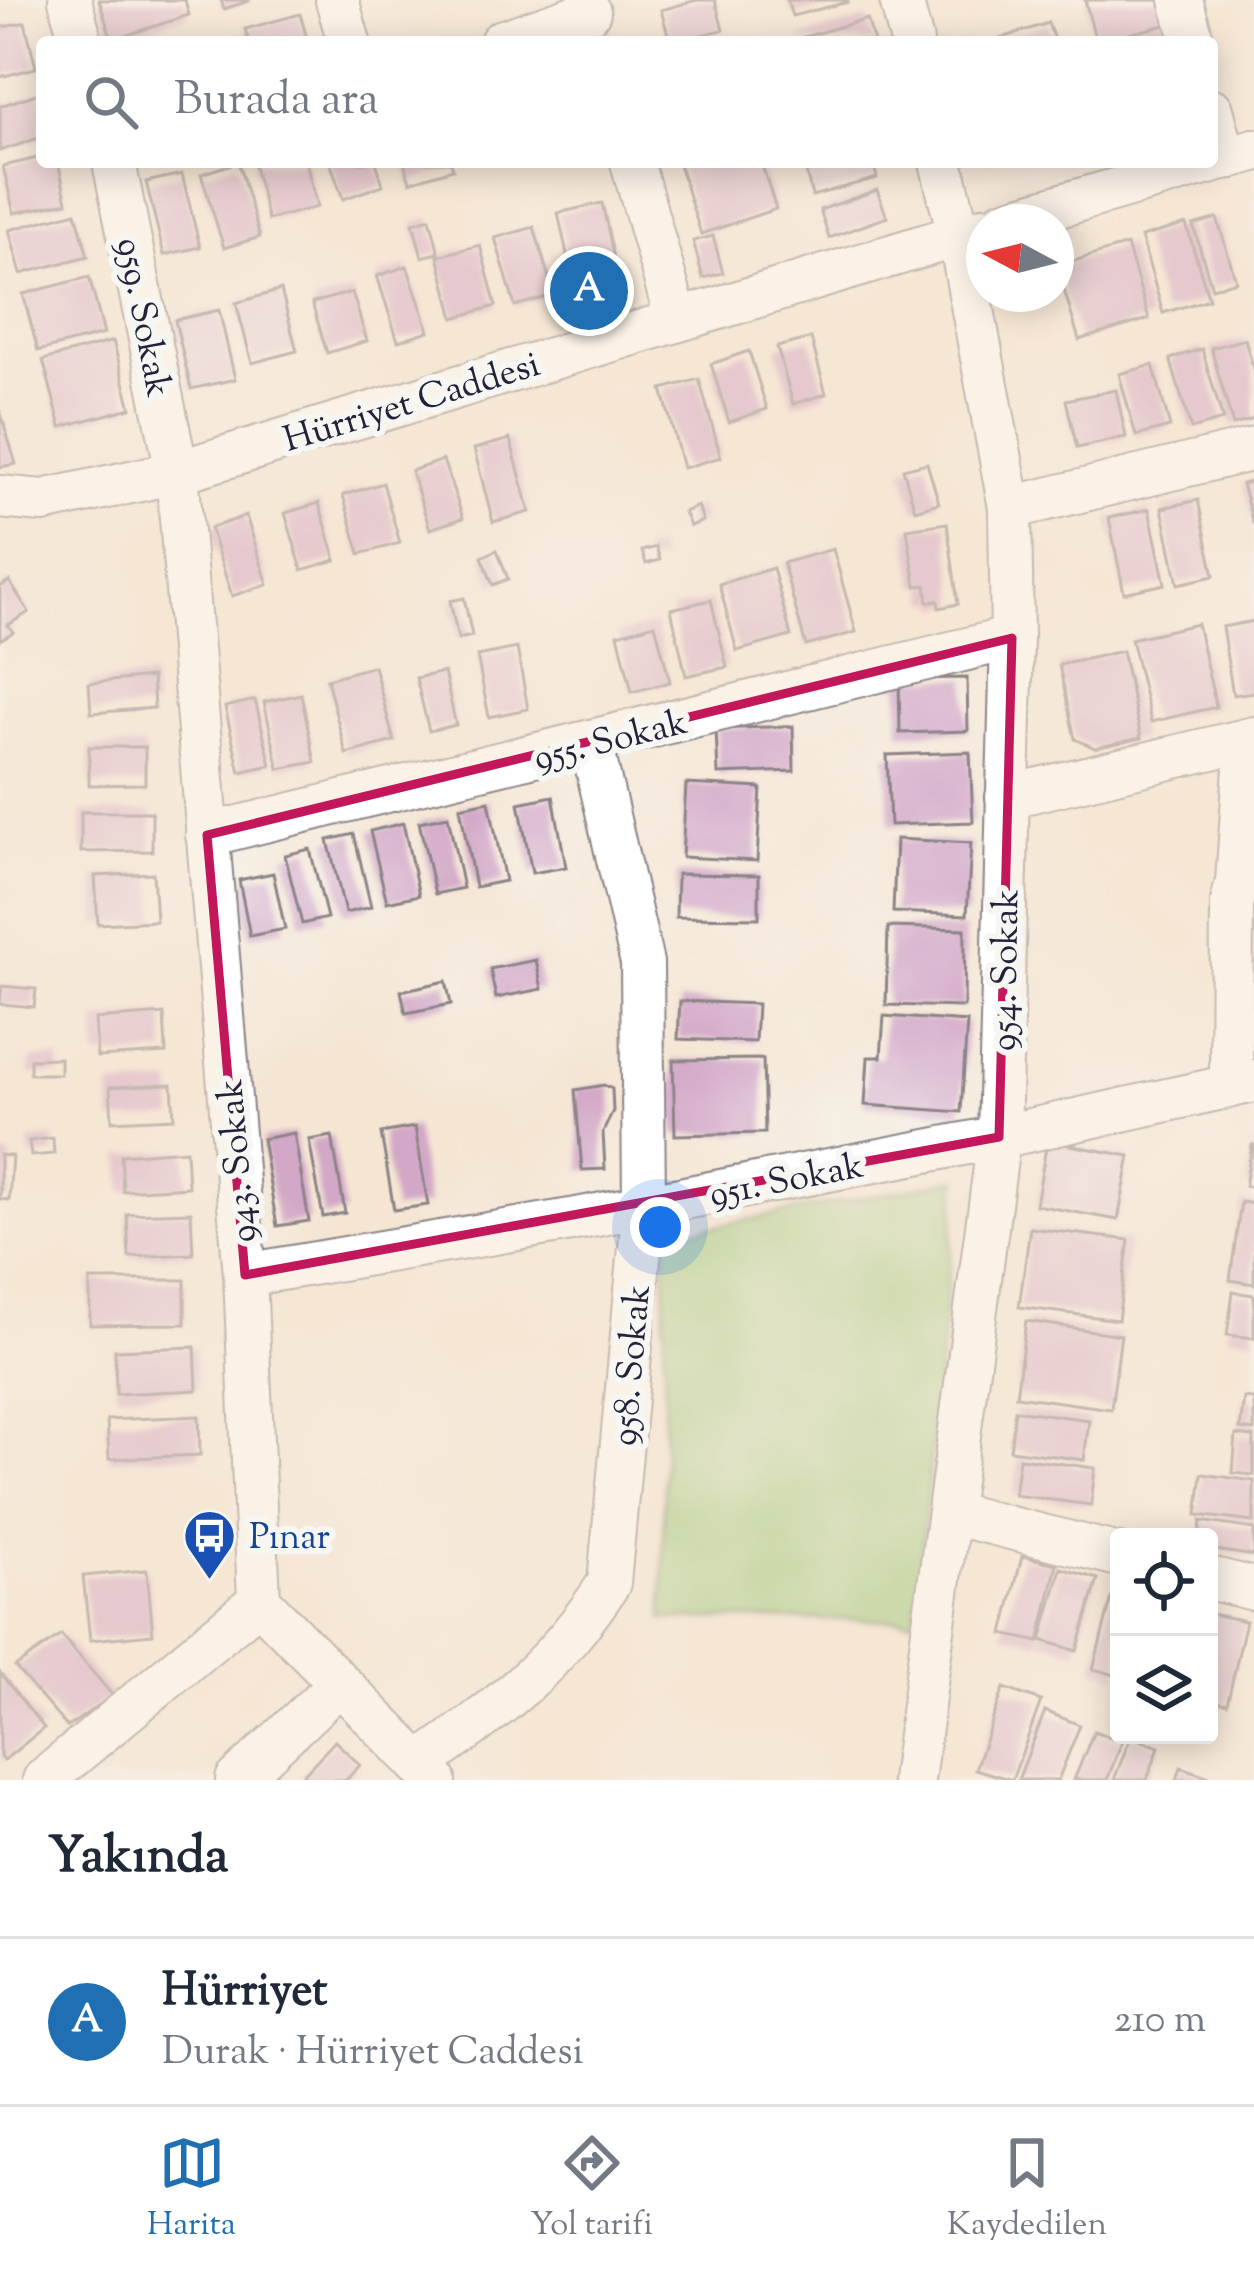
<!DOCTYPE html>
<html lang="tr">
<meta charset="utf-8">
<style>
:root{--surface:#fff;--page:#f2f2f3;--text:#1f2937;--muted:#747a83;--line:#e0e1e3;--accent:#1f6fb2}
body{margin:0;font-family:"Sorts Mill Goudy",serif;background:var(--page);color:var(--text)}
.controls{position:absolute;right:36px;bottom:36px;display:grid;overflow:hidden;border-radius:12px;box-shadow:0 6px 30px #0003}
.controls button{width:108px;height:108px;display:grid;place-items:center;padding:0;border:0;border-bottom:3px solid var(--line);background:var(--surface);color:var(--text);font:60px sans-serif}
.compass{position:absolute;left:966px;top:204px;width:108px;height:108px;border-radius:50%;background:var(--surface);box-shadow:0 6px 30px #0003;rotate:277deg}
.you{position:absolute;left:660px;top:1227px;width:42px;height:42px;margin:-30px;border:9px solid #fff;border-radius:50%;background:#1a73e8;box-shadow:0 0 0 18px #1a73e833}
.badge{display:grid;place-items:center;width:78px;height:78px;border-radius:50%;background:var(--accent);color:#fff;font-size:39px;font-weight:700}
.pin{position:absolute;translate:-50% -50%;border:6px solid #fff;box-shadow:0 3px 12px #0006}
.list{margin:0;padding:0;list-style:none}
h2{display:flex;justify-content:space-between;align-items:center;height:156px;margin:0;padding:0 48px;font-size:51px}
h2 small{font-size:39px;font-weight:400;color:var(--muted)}
.list li{display:grid;grid-template-columns:78px 1fr auto;gap:36px;align-items:center;box-sizing:border-box;height:168px;padding:0 48px;border-top:3px solid var(--line)}
.list b{display:block;font-size:45px;white-space:nowrap}
.list p{margin:0;font-size:39px;white-space:nowrap;color:var(--muted)}
.list em{font-size:39px;font-style:normal;color:var(--muted)}
.icon{flex:none;width:66px;height:66px;fill:none;stroke:currentColor;stroke-width:2;stroke-linecap:round;stroke-linejoin:round}
.map{position:relative;flex:none;width:1254px;height:1780px;overflow:hidden}
.search{position:absolute;background:var(--surface);box-shadow:0 6px 30px #0003;left:36px;right:36px;top:36px;height:132px;display:flex;align-items:center;gap:30px;box-sizing:border-box;padding:0 42px;border-radius:12px;color:var(--muted);font-size:45px}
.sheet{height:324px;background:var(--surface)}
nav{display:flex;justify-content:space-around;align-items:center;box-sizing:border-box;height:168px;border-top:3px solid var(--line);background:var(--surface);font-size:33px;color:var(--muted)}
nav a{display:grid;justify-items:center;gap:6px}
nav .on{color:var(--accent)}
.map>svg:first-child{display:block}
.green{fill:#99ca79;stroke:#5e765a;stroke-width:3}
.building{fill:#d3a7c7}
.lines{fill:none;stroke-linecap:round;stroke-linejoin:round}
.minor-casing{stroke:#8c8488;stroke-width:46}
.minor{stroke:#fff;stroke-width:42}
.marked{fill:none;stroke:#c2185b;stroke-width:9;stroke-linejoin:round}
.labels{text-anchor:middle;stroke-width:12;stroke-linejoin:round;paint-order:stroke}
.street-label{font-size:36px;fill:#22223b;stroke:#f6f6f2}
.transit-label{font-size:36px;fill:#164399;stroke:#f6f6f2;text-anchor:start}
</style>
<div class="map">
<svg width="1254" height="1780" viewBox="0 0 1254 1780">
<rect width="100%" height="100%" fill="#f6f6f2"/>
<filter id="ink" filterUnits="userSpaceOnUse"><feTurbulence type="fractalNoise" baseFrequency=".00833" numOctaves="2"/><feDisplacementMap in="SourceGraphic" scale="24" xChannelSelector="R" yChannelSelector="G"/><feConvolveMatrix kernelMatrix="1 2 1 2 8 2 1 2 1" color-interpolation-filters="sRGB"/></filter>
<filter id="wash" filterUnits="userSpaceOnUse"><feTurbulence type="fractalNoise" baseFrequency=".004" numOctaves="4" result="noise"/><feDisplacementMap in="SourceGraphic" scale="48" xChannelSelector="R" yChannelSelector="G"/><feGaussianBlur stdDeviation="2.7" result="paint"/><feColorMatrix in="noise" values="0 0 0 0 0 0 0 0 0 0 0 0 0 0 0 0 0 1.4 0 .05"/><feComposite in="paint" operator="in"/></filter>
<g filter="url(#wash)">
<rect width="100%" height="100%" fill="#f5e6d4"/>
<polygon class="green" points="958,1179 915,1620 663,1619 665,1236"/>
<g id="blocks">
<g class="building">
<polygon points="99,0 185,0 189,15 112,40"/>
<polygon points="221,0 249,0 249,1 224,9"/>
<polygon points="697,0 715,0 723,30 670,42 661,10"/>
<polygon points="787,0 848,0 848,2 792,16"/>
<polygon points="1085,0 1160,0 1166,25 1096,42"/>
<polygon points="300,14 308,42 249,42 245,29"/>
<polygon points="867,19 874,42 802,42 800,38"/>
<polygon points="25,22 36,68 0,77 0,28"/>
<polygon points="1048,23 1055,42 993,42 993,41"/>
<polygon points="42,92 42,137 0,151 0,106"/>
<polygon points="42,157 42,162 58,162 67,202 14,213 3,166"/>
<polygon points="238,162 260,237 224,248 201,174"/>
<polygon points="253,162 306,162 317,207 268,220"/>
<polygon points="330,162 376,162 383,185 343,199"/>
<polygon points="404,162 451,162 453,169 410,182"/>
<polygon points="678,162 761,162 776,209 701,234"/>
<polygon points="873,162 877,178 812,196 804,163"/>
<polygon points="182,174 200,247 164,255 146,182"/>
<polygon points="877,190 887,217 829,238 820,210"/>
<polygon points="602,203 616,268 572,277 558,213"/>
<polygon points="76,212 88,256 21,274 9,230"/>
<polygon points="430,218 439,253 422,257 413,223"/>
<polygon points="1217,218 1236,281 1212,288 1193,225"/>
<polygon points="1186,224 1209,299 1163,313 1141,237"/>
<polygon points="534,227 554,295 515,306 495,238"/>
<polygon points="713,236 723,273 703,278 693,241"/>
<polygon points="480,245 496,306 454,318 438,256"/>
<polygon points="1127,245 1149,319 1079,340 1057,266"/>
<polygon points="407,266 429,331 398,341 377,276"/>
<polygon points="89,277 104,334 38,351 23,294"/>
<polygon points="281,290 297,351 252,363 236,303"/>
<polygon points="352,292 367,341 327,353 312,303"/>
<polygon points="219,310 235,379 191,389 175,320"/>
<polygon points="811,338 826,394 793,404 777,347"/>
<polygon points="1245,339 1254,372 1254,419 1233,425 1211,348"/>
<polygon points="113,341 131,408 61,427 43,360"/>
<polygon points="1202,349 1223,420 1191,429 1170,359"/>
<polygon points="749,351 767,409 729,422 711,364"/>
<polygon points="1153,365 1170,427 1136,436 1119,374"/>
<polygon points="699,379 721,457 683,468 662,389"/>
<polygon points="1116,390 1126,437 1077,448 1066,400"/>
<polygon points="0,411 16,464 0,467"/>
<polygon points="510,439 530,512 493,522 474,449"/>
<polygon points="443,460 463,518 430,529 411,471"/>
<polygon points="927,463 939,503 915,510 903,469"/>
<polygon points="1254,481 1254,523 1253,523 1242,484"/>
<polygon points="383,483 400,543 360,554 343,495"/>
<polygon points="1198,500 1214,576 1178,584 1162,508"/>
<polygon points="319,503 336,560 302,570 285,513"/>
<polygon points="698,506 703,521 690,526 684,512"/>
<polygon points="1149,509 1165,584 1124,593 1109,518"/>
<polygon points="246,516 268,584 232,596 210,528"/>
<polygon points="947,523 958,604 939,608 938,601 928,602 926,585 916,586 907,529"/>
<polygon points="656,547 660,560 646,564 642,551"/>
<polygon points="833,549 856,632 806,646 783,563"/>
<polygon points="497,550 508,579 493,585 482,557"/>
<polygon points="773,568 791,636 737,651 719,584"/>
<polygon points="9,581 29,612 8,625 13,632 0,640 0,587"/>
<polygon points="464,598 472,636 458,639 450,601"/>
<polygon points="711,600 727,667 686,676 671,609"/>
<polygon points="1254,621 1254,692 1233,695 1222,627"/>
<polygon points="655,624 670,682 632,692 618,634"/>
<polygon points="1197,624 1216,707 1151,722 1131,639"/>
<polygon points="517,648 528,709 489,717 477,656"/>
<polygon points="1122,651 1141,738 1095,748 1075,739 1059,665"/>
<polygon points="374,666 394,741 346,754 327,679"/>
<polygon points="444,672 456,725 429,731 416,678"/>
<polygon points="152,677 154,708 91,713 89,683"/>
<polygon points="967,678 968,731 900,733 899,679"/>
<polygon points="301,694 315,762 279,769 264,702"/>
<polygon points="255,700 271,765 240,772 225,707"/>
<polygon points="793,726 794,771 718,774 716,729"/>
<polygon points="89,747 145,747 145,784 89,785"/>
<polygon points="970,752 973,822 890,825 887,755"/>
<polygon points="686,784 761,788 757,861 682,857"/>
<polygon points="553,796 566,867 532,873 519,803"/>
<polygon points="489,801 505,881 475,887 460,807"/>
<polygon points="81,812 152,812 152,851 81,852"/>
<polygon points="448,816 463,888 435,894 419,822"/>
<polygon points="403,823 419,895 387,902 370,831"/>
<polygon points="354,834 371,907 345,913 328,840"/>
<polygon points="896,839 971,843 967,915 893,912"/>
<polygon points="310,849 327,918 302,924 285,855"/>
<polygon points="153,873 156,921 98,924 95,876"/>
<polygon points="273,873 285,929 250,936 239,880"/>
<polygon points="677,874 759,875 759,918 676,917"/>
<polygon points="888,927 965,929 964,1007 886,1005"/>
<polygon points="536,960 542,989 496,998 490,969"/>
<polygon points="446,981 451,1004 406,1013 401,991"/>
<polygon points="2,986 36,989 34,1007 0,1004"/>
<polygon points="680,1001 757,1004 755,1042 678,1039"/>
<polygon points="164,1014 166,1053 97,1057 95,1019"/>
<polygon points="884,1016 967,1022 961,1112 865,1105 868,1057 881,1057"/>
<polygon points="60,1058 60,1074 30,1074 30,1059"/>
<polygon points="763,1059 765,1133 675,1135 673,1060"/>
<polygon points="172,1084 174,1118 112,1121 110,1087"/>
<polygon points="604,1085 612,1089 613,1111 603,1132 605,1169 582,1170 575,1090"/>
<polygon points="415,1127 428,1205 394,1210 381,1133"/>
<polygon points="294,1133 309,1221 277,1226 262,1139"/>
<polygon points="332,1136 345,1213 323,1217 309,1140"/>
<polygon points="53,1138 54,1154 31,1156 29,1141"/>
<polygon points="1047,1141 1130,1156 1118,1220 1036,1205"/>
<polygon points="1252,1145 1254,1145 1254,1188 1245,1186"/>
<polygon points="186,1150 188,1187 123,1191 121,1155"/>
<polygon points="0,1155 12,1156 9,1200 0,1199"/>
<polygon points="1241,1202 1254,1204 1254,1284 1230,1280"/>
<polygon points="191,1212 193,1254 129,1257 127,1214"/>
<polygon points="1030,1228 1129,1240 1118,1320 1019,1307"/>
<polygon points="90,1280 185,1280 185,1324 90,1325"/>
<polygon points="1233,1292 1254,1295 1254,1338 1227,1335"/>
<polygon points="1026,1321 1121,1335 1111,1409 1016,1396"/>
<polygon points="195,1347 197,1390 116,1394 115,1350"/>
<polygon points="1244,1398 1254,1399 1254,1431 1240,1429"/>
<polygon points="1015,1410 1089,1420 1084,1460 1010,1450"/>
<polygon points="199,1416 200,1455 109,1459 107,1420"/>
<polygon points="1236,1435 1254,1437 1254,1475 1233,1473"/>
<polygon points="1019,1458 1095,1468 1091,1505 1014,1495"/>
<polygon points="1202,1474 1254,1481 1254,1522 1197,1515"/>
<polygon points="1201,1521 1254,1529 1254,1556 1209,1549 1209,1537 1199,1537"/>
<polygon points="1022,1556 1057,1564 1039,1642 1003,1634"/>
<polygon points="1061,1568 1098,1579 1077,1651 1041,1640"/>
<polygon points="147,1570 153,1634 90,1640 83,1576"/>
<polygon points="1112,1597 1119,1599 1119,1676 1093,1669"/>
<polygon points="1211,1614 1246,1621 1227,1704 1209,1700"/>
<polygon points="61,1635 113,1696 67,1727 15,1667"/>
<polygon points="0,1673 44,1728 3,1761 0,1757"/>
<polygon points="1004,1688 1041,1701 1012,1780 975,1769"/>
<polygon points="1045,1711 1080,1725 1058,1780 1018,1780"/>
<polygon points="1094,1731 1122,1742 1107,1780 1074,1780"/>
<polygon points="1131,1736 1159,1747 1147,1780 1114,1780"/>
<polygon points="335,1741 360,1765 346,1780 298,1780"/>
<polygon points="1181,1767 1215,1779 1215,1780 1177,1780"/>
</g>
</g>
</g>
<g filter="url(#ink)">
<use href="#blocks" fill-opacity="0" stroke="#8c8488" stroke-width="3"/>
<g class="lines">
<defs>
<g id="minor">
<polyline points="70,0 81,42"/>
<polyline points="337,0 349,42"/>
<polyline points="901,0 912,42"/>
<polyline points="1181,0 1193,42"/>
<polyline points="501,42 589,12"/>
<polyline points="1212,110 1225,159"/>
<polyline points="114,162 177,472 245,1275 259,1601 435,1780"/>
<polyline points="632,162 676,318"/>
<polyline points="1003,222 1254,150"/>
<polyline points="0,497 43,501 177,472 983,228"/>
<polyline points="1010,508 1254,449"/>
<polyline points="1007,797 1254,738"/>
<polyline points="207,835 1012,638"/>
<polyline points="1231,1086 1232,902 1237,882 1247,740"/>
<polyline points="245,1275 571,1220 999,1137 1254,1081"/>
<polyline points="950,1513 1119,1555"/>
<polyline points="1209,1578 1254,1589"/>
<path d="M419,1764C500,1707 554,1668 609,1583L644,1204L642,963L591,742"/>
<polyline points="44,1780 259,1601"/>
<polyline points="237,1780 339,1684"/>
<polyline points="913,1780 999,1137 1012,638 1010,508 959,235 941,162"/>
</g>
</defs>
<use href="#minor" class="minor-casing"/>
<use href="#minor" class="minor"/>
</g>
</g>
<path d="M0 0H1254V1780H0ZM1012,638L999,1137L245,1275L207,835Z" fill="#f5e6d4" fill-opacity=".55" fill-rule="evenodd"/>
<path class="marked" d="M1012,638L999,1137L245,1275L207,835Z"/>
<defs>
<symbol id="bus-pin" viewBox="-11 -11 22 30"><path d="M0 17L-7.5 6A9.5 9.5 0 1 1 7.5 6Z" fill="#1a4fb4" stroke="#f6f6f2"/><path d="M-5-6H5V4H4V6H2V4H-2V6H-4V4H-5ZM-3.5-4V0h7V-4ZM-3.5 1.2v1.5H-2V1.2ZM2 1.2v1.5H3.5V1.2Z" fill="#fff"/></symbol>
</defs>
<g fill-rule="evenodd">
<use href="#bus-pin" x="180" y="1506" width="59" height="81"/>
</g>
<g class="labels">
<g class="street-label">
<text transform="translate(146 317) rotate(79)" y="13">959. Sokak</text>
<text transform="translate(411 400) rotate(-17)" y="13">Hürriyet Caddesi</text>
<text transform="translate(610 738) rotate(-14)" y="13">955. Sokak</text>
<text transform="translate(1003 970) rotate(-89)" y="13">954. Sokak</text>
<text transform="translate(235 1161) rotate(-95)" y="13">943. Sokak</text>
<text transform="translate(786 1178) rotate(-11)" y="13">951. Sokak</text>
<text transform="translate(629 1365) rotate(-85)" y="13">958. Sokak</text>
</g>
<g class="transit-label">
<text x="249" y="1548">Pınar</text>
</g>
</g>
</svg>
<div class="controls">
<button><svg class="icon" aria-label="locate" viewBox="0 0 24 24"><circle cx="12" cy="12" r="6"/><path d="M12 2v4M12 18v4M2 12h4M18 12h4"/></svg></button>
<button><svg class="icon" aria-label="layers" viewBox="0 0 24 24"><path d="M12 4l9 5-9 5-9-5zM3 14l9 5 9-5"/></svg></button>
</div>
<svg class="compass" viewBox="-18 -18 36 36"><path d="M0-13l5 13h-10z" fill="#e53935"/><path d="M0 13l5-13h-10z" fill="#747a83"/></svg>
<div class="you"></div>
<div class="pin badge" style="left:589px;top:291px">A</div>
<div class="search"><svg class="icon" aria-label="search" viewBox="0 0 24 24"><circle cx="10" cy="10" r="6"/><path d="M15 15l6 6"/></svg>Burada ara</div>
</div>
<section class="sheet">
<h2>Yakında<small></small></h2>
<ul class="list">
<li><span class="badge">A</span><div><b>Hürriyet</b><p>Durak · Hürriyet Caddesi</p></div><em>210 m</em></li>
</ul>
</section>
<nav>
<a class="on"><svg class="icon" aria-label="map" viewBox="0 0 24 24"><path d="M3 6l6-2 6 2 6-2v14l-6 2-6-2-6 2zM9 4v14M15 6v14"/></svg>Harita</a>
<a><svg class="icon" aria-label="directions" viewBox="0 0 24 24"><path d="M12 3l9 9-9 9-9-9zM9 14v-3h6M13 9l2 2-2 2"/></svg>Yol tarifi</a>
<a><svg class="icon" aria-label="saved" viewBox="0 0 24 24"><path d="M7 4h10v16l-5-4-5 4z"/></svg>Kaydedilen</a>
</nav>
